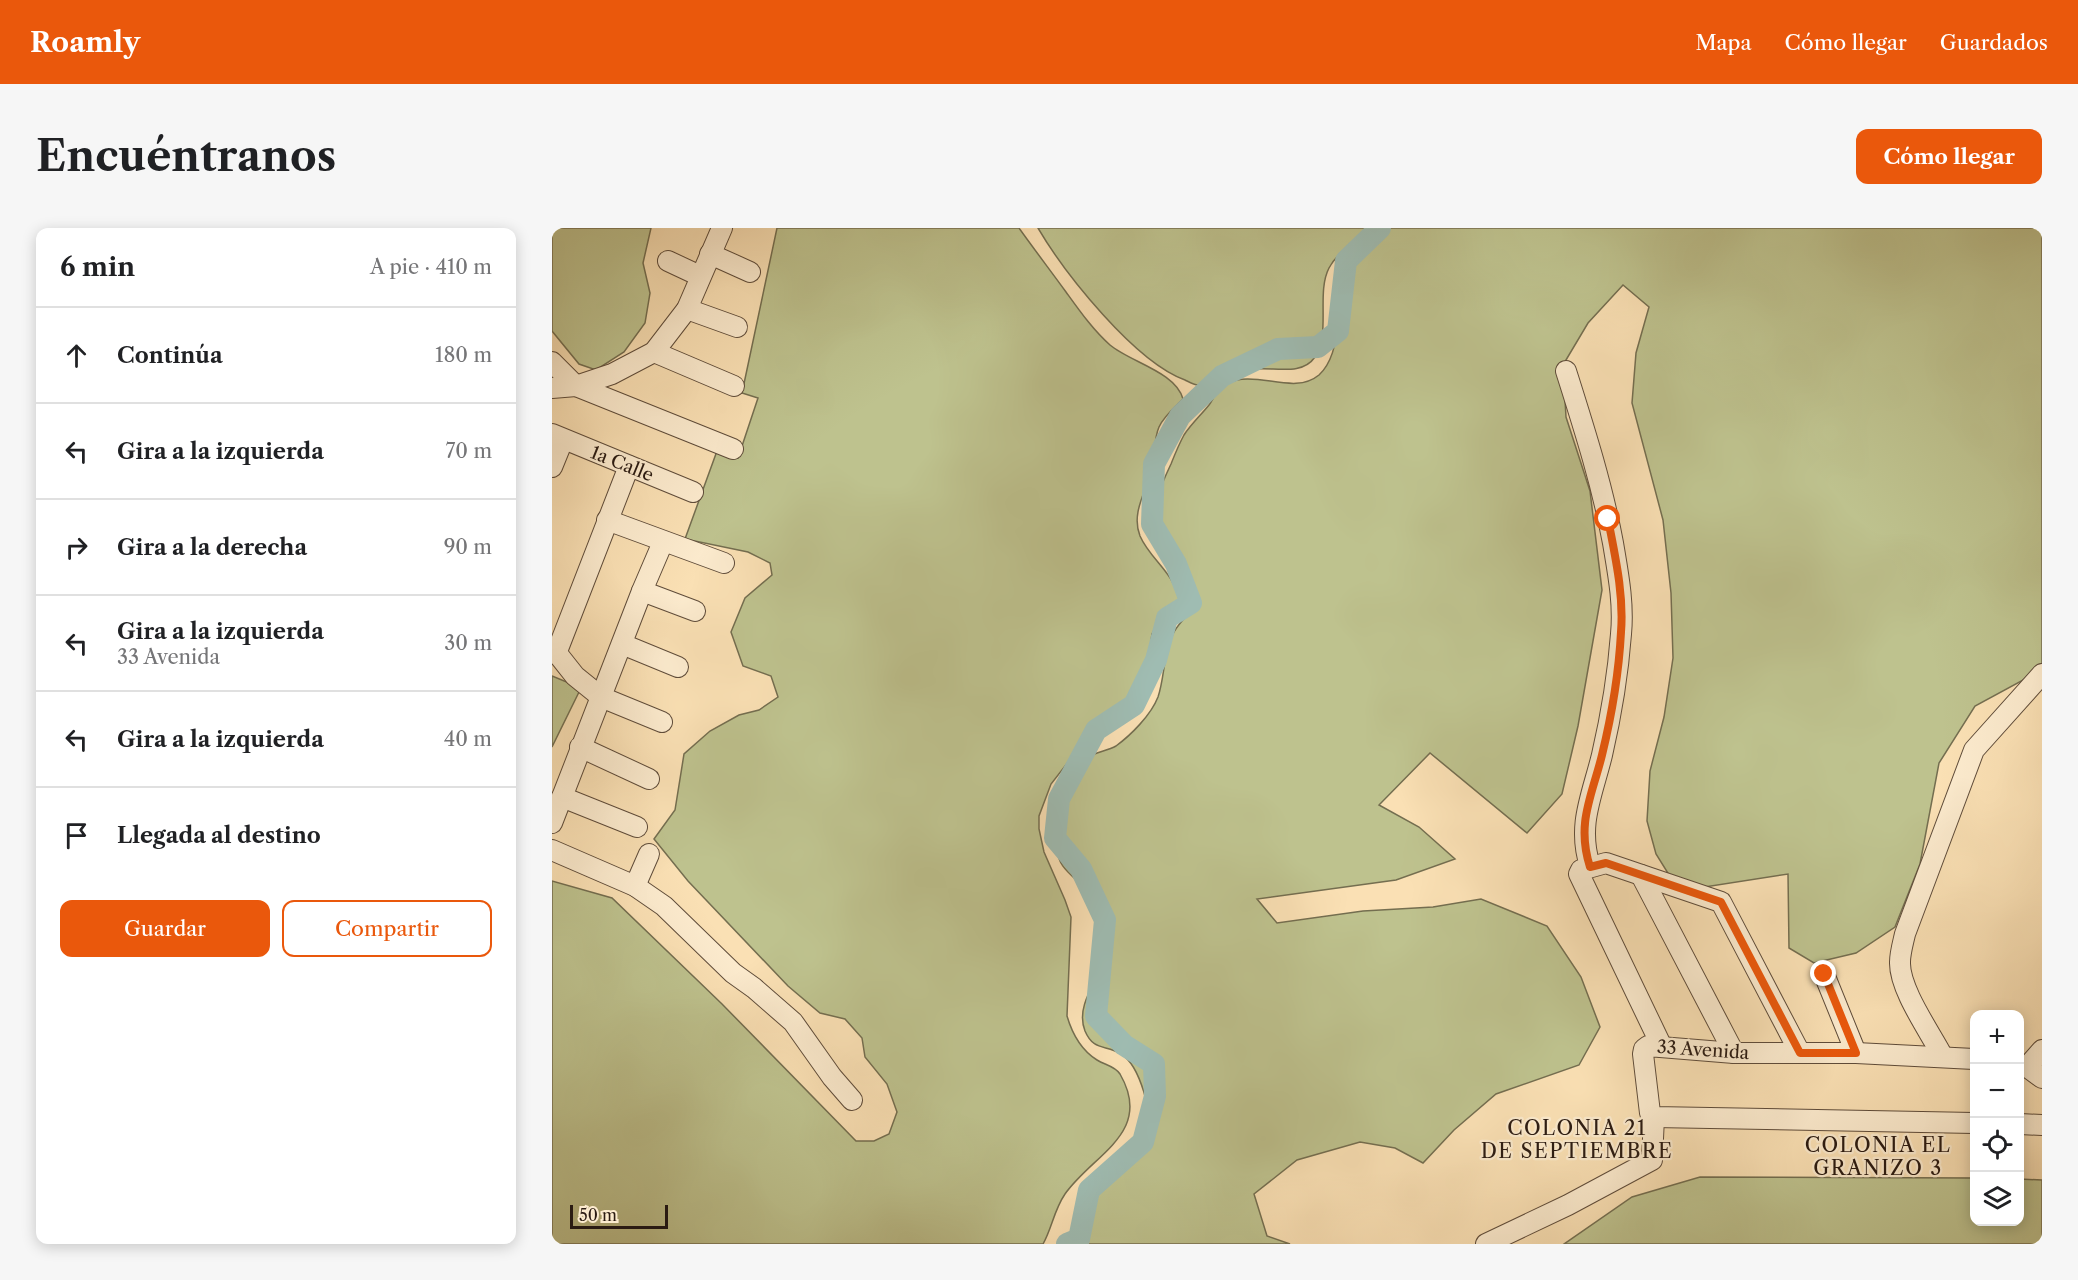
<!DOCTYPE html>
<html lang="es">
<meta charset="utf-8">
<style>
:root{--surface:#fff;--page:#f6f6f6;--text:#202124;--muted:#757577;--line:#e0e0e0;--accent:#ea580c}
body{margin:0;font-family:"Libre Caslon Text",serif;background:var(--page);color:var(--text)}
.controls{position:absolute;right:18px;bottom:18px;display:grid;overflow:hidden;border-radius:12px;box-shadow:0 3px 15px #0003}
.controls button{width:54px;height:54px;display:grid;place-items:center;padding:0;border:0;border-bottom:2px solid var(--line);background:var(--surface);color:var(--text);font:30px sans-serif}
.scale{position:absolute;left:18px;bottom:15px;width:98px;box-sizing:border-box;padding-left:6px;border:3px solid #2b1b12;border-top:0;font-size:16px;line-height:21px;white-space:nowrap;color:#2b1b12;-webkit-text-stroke:4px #fcebce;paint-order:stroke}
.stop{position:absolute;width:18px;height:18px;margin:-14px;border:4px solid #ea580c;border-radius:50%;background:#fff}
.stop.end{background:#ea580c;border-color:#fff;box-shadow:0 2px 6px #0008}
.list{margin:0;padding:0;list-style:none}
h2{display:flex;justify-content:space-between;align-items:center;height:78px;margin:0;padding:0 24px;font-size:26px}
h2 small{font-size:20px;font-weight:400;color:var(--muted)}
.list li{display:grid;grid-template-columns:39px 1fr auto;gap:18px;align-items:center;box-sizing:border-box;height:96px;padding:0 24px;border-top:2px solid var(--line)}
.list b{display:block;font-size:22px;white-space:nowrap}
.list p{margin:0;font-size:20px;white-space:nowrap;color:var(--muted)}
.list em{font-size:20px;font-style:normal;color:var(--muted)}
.actions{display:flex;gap:12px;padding:18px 24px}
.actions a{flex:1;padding:14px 0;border:2px solid var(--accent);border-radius:12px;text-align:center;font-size:21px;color:var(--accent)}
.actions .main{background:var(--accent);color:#fff}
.icon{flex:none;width:33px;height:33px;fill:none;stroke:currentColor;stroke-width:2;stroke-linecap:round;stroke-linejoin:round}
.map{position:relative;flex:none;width:1490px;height:1016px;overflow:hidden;border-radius:12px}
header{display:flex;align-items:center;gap:36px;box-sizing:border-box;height:84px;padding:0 30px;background:var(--accent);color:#fff}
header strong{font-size:28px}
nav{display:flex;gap:33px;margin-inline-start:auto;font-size:21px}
.intro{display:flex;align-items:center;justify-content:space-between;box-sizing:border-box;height:144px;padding:0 36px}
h1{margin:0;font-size:42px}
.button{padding:15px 27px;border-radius:12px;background:var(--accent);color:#fff;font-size:21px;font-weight:700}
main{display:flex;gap:36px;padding:0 36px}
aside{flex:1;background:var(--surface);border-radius:12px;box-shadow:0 3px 15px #0003}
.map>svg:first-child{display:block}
.green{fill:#bec28e;stroke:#746e50;stroke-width:1.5}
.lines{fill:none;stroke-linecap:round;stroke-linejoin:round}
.river{stroke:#9fbcb2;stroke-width:22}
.minor-casing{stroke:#5f4c3a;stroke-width:22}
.minor{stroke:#fcebce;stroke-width:20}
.route{stroke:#ea580c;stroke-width:8}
.labels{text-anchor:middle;stroke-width:4.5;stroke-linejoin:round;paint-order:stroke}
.street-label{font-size:18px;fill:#2b1b12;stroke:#fcebce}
.neighbourhood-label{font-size:20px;letter-spacing:1.5px;fill:#2b1b12;stroke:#fcebce}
</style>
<header>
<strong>Roamly</strong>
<nav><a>Mapa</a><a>Cómo llegar</a><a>Guardados</a></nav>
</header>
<div class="intro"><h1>Encuéntranos</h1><a class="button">Cómo llegar</a></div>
<main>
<aside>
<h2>6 min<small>A pie · 410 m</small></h2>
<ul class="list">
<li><svg class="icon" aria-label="ahead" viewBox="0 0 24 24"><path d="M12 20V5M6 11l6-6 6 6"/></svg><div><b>Continúa</b></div><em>180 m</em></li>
<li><svg class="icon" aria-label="left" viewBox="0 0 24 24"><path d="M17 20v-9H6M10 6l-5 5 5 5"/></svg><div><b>Gira a la izquierda</b></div><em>70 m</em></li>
<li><svg class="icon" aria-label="right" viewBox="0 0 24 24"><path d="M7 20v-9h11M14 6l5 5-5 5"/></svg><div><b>Gira a la derecha</b></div><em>90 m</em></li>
<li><svg class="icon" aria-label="left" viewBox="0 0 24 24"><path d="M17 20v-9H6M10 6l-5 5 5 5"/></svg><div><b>Gira a la izquierda</b><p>33 Avenida</p></div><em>30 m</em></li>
<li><svg class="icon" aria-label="left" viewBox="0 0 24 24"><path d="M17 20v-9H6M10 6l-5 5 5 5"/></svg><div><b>Gira a la izquierda</b></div><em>40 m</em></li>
<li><svg class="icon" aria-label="arrive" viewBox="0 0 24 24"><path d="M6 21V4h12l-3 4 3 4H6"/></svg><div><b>Llegada al destino</b></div></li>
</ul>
<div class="actions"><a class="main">Guardar</a><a>Compartir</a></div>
</aside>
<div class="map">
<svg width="1490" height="1016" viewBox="0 0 1490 1016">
<rect width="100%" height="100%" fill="#fae0b4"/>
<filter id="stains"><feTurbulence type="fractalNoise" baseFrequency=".00333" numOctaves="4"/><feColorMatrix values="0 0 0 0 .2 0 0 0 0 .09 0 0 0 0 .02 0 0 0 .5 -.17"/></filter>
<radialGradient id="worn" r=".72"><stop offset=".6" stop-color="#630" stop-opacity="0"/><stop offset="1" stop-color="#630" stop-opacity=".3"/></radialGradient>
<g class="green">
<polygon points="0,0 99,0 91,35 98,65 93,95 72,124 44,142 27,136 0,103"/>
<path d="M225,0H467C482,21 498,42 514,64C527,82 541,102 558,117C578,134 624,144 631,171C623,179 612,188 607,199C602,210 603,224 601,236C597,260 578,283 588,308C598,331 622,345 627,371L608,391L600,406L591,468L586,479L568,496L549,506L524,524L499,556L487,588V601L492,624L513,672L519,689L515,788C520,805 529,822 545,832C553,837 563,838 568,846C602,905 541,926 513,966C502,982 500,1000 491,1016H0V653L60,670L170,776L304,913H322L337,906L345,884L335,856L313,829L310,810L293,791L268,785L236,758L136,653L102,611L123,582L132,526L158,503L187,487L207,482L226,469L219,448L191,438L179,404L193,370L220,347L218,335L196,324L133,311L165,223L186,230L206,170L190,165Z"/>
<path d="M486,0H815C804,14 785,24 777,40C764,65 779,106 763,129C750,148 723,139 703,141C686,143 662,157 646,157C642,157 637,154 633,152C583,134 513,46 486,0Z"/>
<path d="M832,0H1490V437L1484,445L1423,478L1387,535L1368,636L1343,699L1304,725L1262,735L1237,720L1236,646L1127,663L1104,626L1095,593L1098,543L1112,489L1121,430L1119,365L1111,292L1080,175L1084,125L1097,79L1071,57L1036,95L1011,137L1014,189L1038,263L1050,362L1026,498L1010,566L975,605L878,525L827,577L867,599L903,631L844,652L705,671L725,695L811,683L881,679L929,671L995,698L1029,749L1048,799L1027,837L944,866L902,902L871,935L843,920L808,914L745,932L702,966L715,1008L738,1016H516C522,1001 527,982 539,969C559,949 587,939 596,909C602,889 588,837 569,826C554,816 542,824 533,803C520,770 561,740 557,711C554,690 540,669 526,654C521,648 513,643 509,635C506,630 499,604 499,598C499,590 503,580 506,573C511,558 520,539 534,530C543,524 555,523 564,518C579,507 599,487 606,469C613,448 611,426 621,406C625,396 641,384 641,373C640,362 628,349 623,339C616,328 608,317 605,305C599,279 608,259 619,236C623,226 627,216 632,207C639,196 649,187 657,177C661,172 663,165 668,161C672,157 679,153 685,152C711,146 744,166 767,147C779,136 785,115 784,99C783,89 780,77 782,67C786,42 815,17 832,0Z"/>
<polygon points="0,448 29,460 0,519"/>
<polygon points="1148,949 1422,950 1422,994 1468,994 1468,951 1490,952 1490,1016 1012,1016 1080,969"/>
</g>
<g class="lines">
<polyline class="river" points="515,1016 527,1011 537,962 591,914 603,868 602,836 572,817 544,788 553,692 529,641 503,610 507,571 544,502 582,477 604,432 615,390 639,375 624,336 600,296 602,236 628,188 670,148 726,121 766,119 786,103 794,33 828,0"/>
<defs>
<g id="minor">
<polyline points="158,26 198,44"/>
<polyline points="116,33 148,48"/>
<polyline points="135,81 185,99"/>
<polyline points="102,124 182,158"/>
<polyline points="0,134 24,158 181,221"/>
<path d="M1014,143C1032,200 1050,256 1061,315C1066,345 1072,375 1069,406C1066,446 1059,488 1050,527C1040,568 1025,597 1038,638"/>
<polyline points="0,160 24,158 60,146 102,124 135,81 170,0"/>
<polyline points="0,206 141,264"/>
<polyline points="0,239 11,212"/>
<polyline points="55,292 172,335"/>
<polyline points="90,363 143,383"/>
<polyline points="70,416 126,439"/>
<polyline points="0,419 23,448 49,469 110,494"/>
<polyline points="4,426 77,238"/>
<polyline points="28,519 97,551"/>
<polyline points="10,569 85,599"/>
<polyline points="0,595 90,363 111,314"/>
<polyline points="0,622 83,658 112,678 181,745 202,760 241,794 280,849 300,872"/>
<polyline points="1089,647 1182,825"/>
<polyline points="83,658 97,626"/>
<polyline points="1272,746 1304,825"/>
<polyline points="1110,819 1027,646 1029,642 1054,635 1169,674 1248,825"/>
<path d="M1391,829C1378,804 1347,761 1348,734C1348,725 1351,715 1353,706L1422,522L1490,446"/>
<polyline points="1422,831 1304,825 1182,825 1096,818 1092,821 1091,826 1098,885 1102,889 1422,895"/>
<polyline points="1468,838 1475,839 1490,850"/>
<polyline points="1475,839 1490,822"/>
<polyline points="1468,896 1490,897"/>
<polyline points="934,1016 1016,977 1100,932 1102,889"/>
</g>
</defs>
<use href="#minor" class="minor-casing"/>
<use href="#minor" class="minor"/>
</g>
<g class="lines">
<path class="route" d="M1056,291C1063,328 1072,366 1069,404C1067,442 1059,490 1050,527C1040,568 1024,595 1038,639L1054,635L1169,674L1248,825H1304L1272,746"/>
</g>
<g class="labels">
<g class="street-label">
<text transform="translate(70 236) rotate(22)" y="6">1a Calle</text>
<text transform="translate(1151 822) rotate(4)" y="6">33 Avenida</text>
</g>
<g class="neighbourhood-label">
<text x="1025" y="907">COLONIA 21<tspan x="1025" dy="23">DE SEPTIEMBRE</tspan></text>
<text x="1326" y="924">COLONIA EL<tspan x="1326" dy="23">GRANIZO 3</tspan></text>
</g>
</g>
<rect width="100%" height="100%" filter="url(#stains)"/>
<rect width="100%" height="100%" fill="url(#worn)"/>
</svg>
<div class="controls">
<button>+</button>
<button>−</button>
<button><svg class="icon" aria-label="locate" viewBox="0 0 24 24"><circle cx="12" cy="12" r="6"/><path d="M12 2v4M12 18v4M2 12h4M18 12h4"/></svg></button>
<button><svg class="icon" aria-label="layers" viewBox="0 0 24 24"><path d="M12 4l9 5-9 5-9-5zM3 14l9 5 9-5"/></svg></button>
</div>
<div class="scale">50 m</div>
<div class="stop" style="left:1056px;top:291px"></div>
<div class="stop end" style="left:1272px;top:746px"></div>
</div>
</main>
